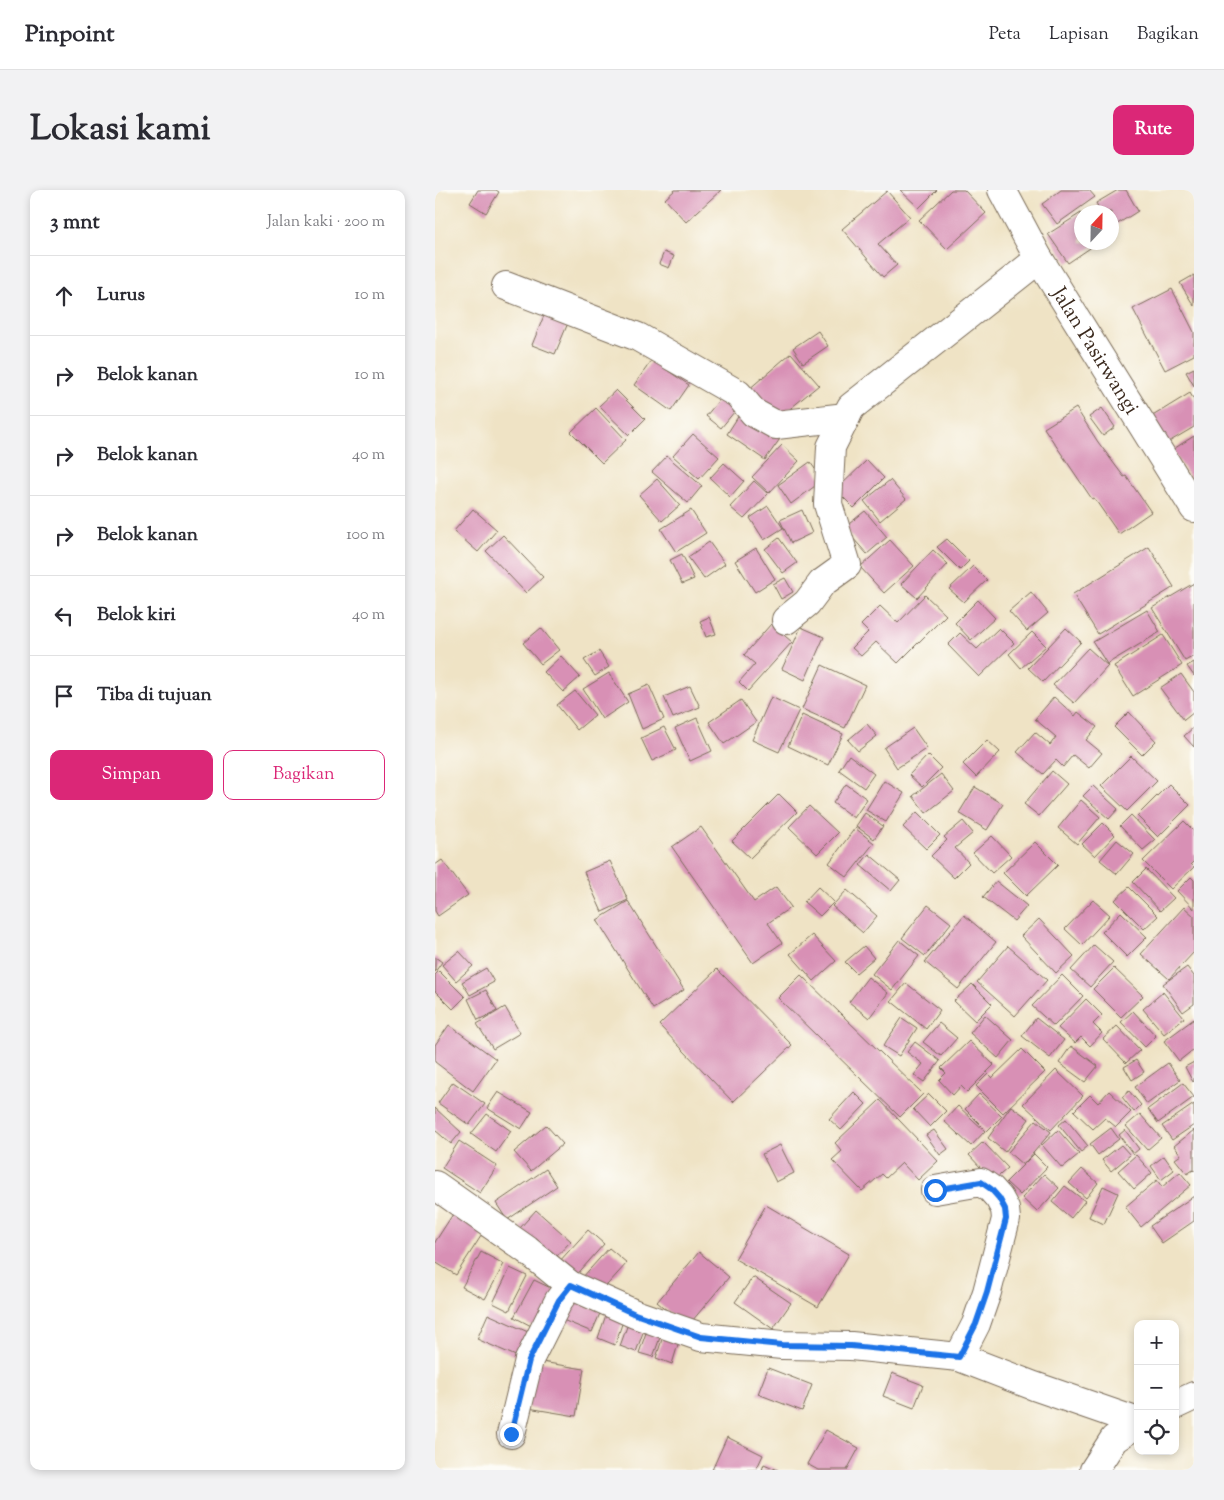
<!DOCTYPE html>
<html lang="id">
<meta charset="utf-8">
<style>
:root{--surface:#fff;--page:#f2f2f3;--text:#2b2b33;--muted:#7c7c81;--line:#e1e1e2;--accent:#db2777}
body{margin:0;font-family:"Sorts Mill Goudy",serif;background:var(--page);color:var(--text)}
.controls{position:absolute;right:15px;bottom:15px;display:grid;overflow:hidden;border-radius:10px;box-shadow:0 2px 8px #0003}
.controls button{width:45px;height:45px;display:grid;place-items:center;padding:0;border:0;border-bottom:1px solid var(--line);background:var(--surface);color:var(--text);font:25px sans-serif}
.compass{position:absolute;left:639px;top:15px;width:45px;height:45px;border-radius:50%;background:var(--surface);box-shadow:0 2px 8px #0003;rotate:22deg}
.stop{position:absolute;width:15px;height:15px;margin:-11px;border:4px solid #1a73e8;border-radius:50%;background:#fff}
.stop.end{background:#1a73e8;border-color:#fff;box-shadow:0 1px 5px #0008}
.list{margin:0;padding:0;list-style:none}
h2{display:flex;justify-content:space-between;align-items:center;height:65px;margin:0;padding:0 20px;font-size:21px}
h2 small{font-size:16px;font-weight:400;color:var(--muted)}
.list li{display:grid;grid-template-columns:32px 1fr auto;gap:15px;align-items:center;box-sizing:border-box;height:80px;padding:0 20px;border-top:1px solid var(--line)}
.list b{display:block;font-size:19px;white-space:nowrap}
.list em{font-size:16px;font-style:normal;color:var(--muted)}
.actions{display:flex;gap:10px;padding:15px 20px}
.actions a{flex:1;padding:11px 0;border:1px solid var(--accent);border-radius:10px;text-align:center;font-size:18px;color:var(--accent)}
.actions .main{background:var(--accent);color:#fff}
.icon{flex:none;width:28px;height:28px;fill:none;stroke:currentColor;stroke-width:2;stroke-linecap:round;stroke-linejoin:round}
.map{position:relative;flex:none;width:759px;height:1280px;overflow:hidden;border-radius:10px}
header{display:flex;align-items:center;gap:30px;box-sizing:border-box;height:70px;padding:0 25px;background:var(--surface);border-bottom:1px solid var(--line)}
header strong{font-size:24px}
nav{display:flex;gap:28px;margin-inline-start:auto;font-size:18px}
.intro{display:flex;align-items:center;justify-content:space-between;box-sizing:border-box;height:120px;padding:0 30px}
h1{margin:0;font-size:35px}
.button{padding:12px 22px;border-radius:10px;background:var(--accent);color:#fff;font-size:18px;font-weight:700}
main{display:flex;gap:30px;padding:0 30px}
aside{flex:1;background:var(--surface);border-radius:10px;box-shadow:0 2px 8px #0003}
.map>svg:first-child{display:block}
.building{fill:#d890b5}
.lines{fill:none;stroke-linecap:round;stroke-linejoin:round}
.minor-casing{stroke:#7a6b58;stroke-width:30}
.minor{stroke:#fff;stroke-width:28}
.route{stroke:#1a73e8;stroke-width:6}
.labels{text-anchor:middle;stroke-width:5;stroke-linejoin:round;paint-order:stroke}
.street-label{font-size:21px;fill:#3b2a1e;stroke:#fdfcf7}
</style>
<header>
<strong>Pinpoint</strong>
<nav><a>Peta</a><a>Lapisan</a><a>Bagikan</a></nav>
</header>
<div class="intro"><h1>Lokasi kami</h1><a class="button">Rute</a></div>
<main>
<aside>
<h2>3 mnt<small>Jalan kaki · 200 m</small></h2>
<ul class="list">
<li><svg class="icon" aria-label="ahead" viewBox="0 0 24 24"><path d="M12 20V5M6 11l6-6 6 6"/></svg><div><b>Lurus</b></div><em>10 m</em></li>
<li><svg class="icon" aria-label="right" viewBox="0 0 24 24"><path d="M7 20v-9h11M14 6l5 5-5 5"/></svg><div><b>Belok kanan</b></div><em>10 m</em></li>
<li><svg class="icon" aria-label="right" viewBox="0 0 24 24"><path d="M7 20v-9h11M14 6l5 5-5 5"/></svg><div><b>Belok kanan</b></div><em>40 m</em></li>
<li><svg class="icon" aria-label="right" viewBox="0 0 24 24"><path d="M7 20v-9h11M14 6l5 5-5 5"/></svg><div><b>Belok kanan</b></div><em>100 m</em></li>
<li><svg class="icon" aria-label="left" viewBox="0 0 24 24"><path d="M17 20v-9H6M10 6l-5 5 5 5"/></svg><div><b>Belok kiri</b></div><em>40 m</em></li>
<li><svg class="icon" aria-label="arrive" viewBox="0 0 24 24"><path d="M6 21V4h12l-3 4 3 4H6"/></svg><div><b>Tiba di tujuan</b></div></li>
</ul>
<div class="actions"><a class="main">Simpan</a><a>Bagikan</a></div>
</aside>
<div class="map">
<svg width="759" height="1280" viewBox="0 0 759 1280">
<rect width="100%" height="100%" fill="#fdfcf7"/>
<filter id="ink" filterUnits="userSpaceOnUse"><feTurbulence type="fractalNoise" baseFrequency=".02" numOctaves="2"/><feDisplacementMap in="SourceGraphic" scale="10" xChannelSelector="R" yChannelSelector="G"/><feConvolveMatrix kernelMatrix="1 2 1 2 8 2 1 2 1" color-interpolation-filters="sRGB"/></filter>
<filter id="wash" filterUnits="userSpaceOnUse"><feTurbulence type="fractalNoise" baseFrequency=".0096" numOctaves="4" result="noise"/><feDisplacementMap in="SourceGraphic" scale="20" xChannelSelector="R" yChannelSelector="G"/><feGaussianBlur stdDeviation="1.12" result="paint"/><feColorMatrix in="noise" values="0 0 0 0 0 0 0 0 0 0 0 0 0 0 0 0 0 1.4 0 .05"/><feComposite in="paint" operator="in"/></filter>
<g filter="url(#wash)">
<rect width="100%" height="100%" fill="#efe3c5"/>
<g id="blocks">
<g class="building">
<polygon points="43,0 61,0 64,2 51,23 35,13"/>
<polygon points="240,0 286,0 251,32 230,9"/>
<polygon points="465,0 502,0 484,18"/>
<polygon points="516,0 529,0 551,23 512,59 484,30"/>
<polygon points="626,0 654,0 660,7 622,34 607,14"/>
<polygon points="683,0 691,0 703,21 676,38 676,22 666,22 661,13"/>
<polygon points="452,1 475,27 443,54 462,75 448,87 407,39"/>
<polygon points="646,23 646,52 664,52 633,73 613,44"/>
<polygon points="229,62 239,66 234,78 224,74"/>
<polygon points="759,85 759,116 745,93"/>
<polygon points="737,99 759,142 759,165 730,180 698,119"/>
<polygon points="110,123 133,133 120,164 97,155"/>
<polygon points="383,141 393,156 368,173 358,158"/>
<polygon points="356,163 384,195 340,231 313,200"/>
<polygon points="217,170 254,195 236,221 199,195"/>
<polygon points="759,178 759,196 751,182"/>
<polygon points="181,200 210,229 194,245 164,216"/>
<polygon points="755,203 759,210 759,237 732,253 716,227"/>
<polygon points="289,204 304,216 286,238 271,226"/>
<polygon points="161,218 191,250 167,273 136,242"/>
<polygon points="641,218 663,252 689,287 691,286 716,322 684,344 659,308 657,309 609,238"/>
<polygon points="667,218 680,237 668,246 654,227"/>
<polygon points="308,219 347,246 330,270 292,244"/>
<polygon points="258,244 284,267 264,289 238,266"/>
<polygon points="759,246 759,288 756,289 737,260"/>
<polygon points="347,255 364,271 334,303 317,287"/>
<polygon points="232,266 267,296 253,313 217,282"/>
<polygon points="432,270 449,288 419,318 401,300"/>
<polygon points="375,272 388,290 356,314 343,295"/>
<polygon points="289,273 309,291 295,307 275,288"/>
<polygon points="222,289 245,315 227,331 204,305"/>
<polygon points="455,290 471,309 445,331 429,311"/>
<polygon points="319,291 333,304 309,329 295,317"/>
<polygon points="333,316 348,338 329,350 315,328"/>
<polygon points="38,319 62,340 43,362 19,341"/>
<polygon points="256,320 271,343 241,362 226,339"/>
<polygon points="367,320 377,343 356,353 345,330"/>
<polygon points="430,321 452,347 432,364 409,338"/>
<polygon points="68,345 108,387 91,403 51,361"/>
<polygon points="344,348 362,373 348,383 330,359"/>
<polygon points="512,349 534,371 525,380 502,357"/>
<polygon points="455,350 479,376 449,403 425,377"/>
<polygon points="274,352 290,374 269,389 253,367"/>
<polygon points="714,357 739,397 663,444 638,404"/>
<polygon points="321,358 340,389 320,402 300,371"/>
<polygon points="498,360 513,374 482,408 466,394"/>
<polygon points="247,364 259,389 247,394 235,370"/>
<polygon points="538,376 552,390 529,412 514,399"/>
<polygon points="350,388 358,402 346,409 338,394"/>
<polygon points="759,393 759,466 750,471 717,418"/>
<polygon points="596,402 613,423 592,441 574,421"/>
<polygon points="490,405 511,425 463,473 441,452 426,466 417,458 433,442 426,435 445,416 463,433"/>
<polygon points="543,410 560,428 536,450 520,433"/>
<polygon points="712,420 725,442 672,474 658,452"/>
<polygon points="274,427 281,444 271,447 265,431"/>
<polygon points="336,434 357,452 313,501 304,492 320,474 309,465"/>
<polygon points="366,437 389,447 370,490 347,479"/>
<polygon points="106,438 124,460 106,474 88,453"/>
<polygon points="564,438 579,453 544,487 513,455 525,443 542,459"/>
<polygon points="631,438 646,452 608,492 593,478"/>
<polygon points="597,442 611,456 586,478 574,464"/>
<polygon points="728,445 747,475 698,506 679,476"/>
<polygon points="653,458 673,476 639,513 618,495"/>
<polygon points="164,461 174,477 160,486 149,470"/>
<polygon points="126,466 145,487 128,502 109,482"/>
<polygon points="759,472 759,486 752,476"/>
<polygon points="387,475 430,495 410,538 367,519"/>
<polygon points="174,483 193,512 167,529 148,499"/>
<polygon points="746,484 759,502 759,522 749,530 725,498"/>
<polygon points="214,495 229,529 207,539 193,504"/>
<polygon points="255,496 265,517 238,528 229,507"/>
<polygon points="140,501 160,525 142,540 122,515"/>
<polygon points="336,507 364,520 344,562 317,550"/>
<polygon points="619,507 640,526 643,522 662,537 651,550 667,563 654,578 638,565 628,577 621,570 608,584 582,562 600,542 615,555 621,547 600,529"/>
<polygon points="306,510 321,532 289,554 274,532"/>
<polygon points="694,522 721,551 707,565 679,537"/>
<polygon points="367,525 408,544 393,575 353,556"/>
<polygon points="262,528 277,561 255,571 240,538"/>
<polygon points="432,534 442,546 423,561 413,550"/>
<polygon points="229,537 241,560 217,571 206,548"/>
<polygon points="759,537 759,557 749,546"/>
<polygon points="478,538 492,558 462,578 449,558"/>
<polygon points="552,550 565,562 541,587 528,574"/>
<polygon points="414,565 439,584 429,598 404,580"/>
<polygon points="493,565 506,578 487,597 474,585"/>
<polygon points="696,566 722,591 692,621 666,596"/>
<polygon points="617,581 632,594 604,626 589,614"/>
<polygon points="506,584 519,601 491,623 478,606"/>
<polygon points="449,591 469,603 451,632 431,620"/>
<polygon points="411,594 432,609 419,628 398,613"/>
<polygon points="734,594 755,615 723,647 702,626"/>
<polygon points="658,596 683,619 674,629 648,606"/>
<polygon points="540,597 568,614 552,640 524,623"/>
<polygon points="344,604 362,622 315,668 297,651"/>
<polygon points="646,610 665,627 642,654 623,638"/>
<polygon points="374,616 403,643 382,664 354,637"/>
<polygon points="482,622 505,645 491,659 468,637"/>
<polygon points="430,623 448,636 439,649 421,636"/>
<polygon points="696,625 720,650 708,660 685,636"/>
<polygon points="528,631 538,643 520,658 534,673 519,688 496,666 512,650 509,647"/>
<polygon points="749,631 759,641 759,671 756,674 759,677 736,699 708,671"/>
<polygon points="668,633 680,645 660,666 647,654"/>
<polygon points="266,637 319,712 341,697 356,717 333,733 347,753 318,773 237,657"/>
<polygon points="420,638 439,653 412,687 394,673"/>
<polygon points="557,646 576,666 557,683 538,663"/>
<polygon points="682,650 699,664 682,684 665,670"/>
<polygon points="600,652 623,675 591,706 568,683"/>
<polygon points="434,664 465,690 456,701 425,675"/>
<polygon points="7,670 33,705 3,726 0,721 0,675"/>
<polygon points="175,671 193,710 167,722 149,682"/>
<polygon points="711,679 739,708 725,721 698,692"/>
<polygon points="756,687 759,690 759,719 742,701"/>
<polygon points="561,691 592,716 579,731 548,707"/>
<polygon points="383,697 399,712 385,726 369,712"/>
<polygon points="694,697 723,726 709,739 680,710"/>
<polygon points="412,700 442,726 428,743 397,716"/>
<polygon points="658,710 675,725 647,755 630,739"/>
<polygon points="193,711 249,800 218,819 162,730"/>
<polygon points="493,715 516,733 490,766 467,748"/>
<polygon points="749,717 759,726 759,762 734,789 706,764"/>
<polygon points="686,722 712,747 692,767 667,742"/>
<polygon points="529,725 561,752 523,799 490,772"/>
<polygon points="604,729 639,766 621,783 586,746"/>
<polygon points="377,745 401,771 379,791 355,764"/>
<polygon points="464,750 484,766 457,800 437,784"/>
<polygon points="659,755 678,772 655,797 636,780"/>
<polygon points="429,756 439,768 421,783 410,772"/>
<polygon points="573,756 612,790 580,826 542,792"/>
<polygon points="24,761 38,776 21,791 7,775"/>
<polygon points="0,767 7,772 0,782"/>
<polygon points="752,777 759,786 759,814 748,822 728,794"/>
<polygon points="51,778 59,792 35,805 27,792"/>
<polygon points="679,778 708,806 686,827 658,799"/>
<polygon points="282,779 357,855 298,912 224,835"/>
<polygon points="4,781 30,807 18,819 0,801 0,785"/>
<polygon points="366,785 488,904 465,927 343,808"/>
<polygon points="627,785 648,806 619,836 597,816"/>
<polygon points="433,787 453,803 434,828 414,812"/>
<polygon points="471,793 505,820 491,839 456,811"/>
<polygon points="537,794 557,814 540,831 519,811"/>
<polygon points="51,800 62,821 43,830 33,809"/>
<polygon points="728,802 749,828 729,844 708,819"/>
<polygon points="651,809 667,825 658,834 667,843 655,856 646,847 640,853 623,838"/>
<polygon points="70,817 85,843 58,859 42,834"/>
<polygon points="698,821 721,846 710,857 686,832"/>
<polygon points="550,825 578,850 563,868 535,843"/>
<polygon points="467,828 482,838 464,866 448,856"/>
<polygon points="601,828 629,850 615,868 587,846"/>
<polygon points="759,829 759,859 744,871 729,851"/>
<polygon points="504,833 522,848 506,866 488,852"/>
<polygon points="14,835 61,869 38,901 0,872 0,855"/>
<polygon points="682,836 705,860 691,873 668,849"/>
<polygon points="534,851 559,875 532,902 526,896 518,905 504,890 511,883 506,878"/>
<polygon points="480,852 505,871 489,892 479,885 488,874 472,862"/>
<polygon points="636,856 663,876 650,892 624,873"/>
<polygon points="587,859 610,882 568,923 541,896 553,884 557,888"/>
<polygon points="701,870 709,882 697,890 689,877"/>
<polygon points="759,872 759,891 758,892 750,877"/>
<polygon points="733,873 745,890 712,914 700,897"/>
<polygon points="621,880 648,906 616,940 588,914"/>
<polygon points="18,892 50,914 34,935 3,913"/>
<polygon points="748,893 759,907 723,933 713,919"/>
<polygon points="674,901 696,922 681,937 670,928 658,939 639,921 655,905 663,913"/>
<polygon points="694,901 706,915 699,922 687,907"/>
<polygon points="63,902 97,922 86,939 52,918"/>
<polygon points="419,902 431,914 406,940 394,929"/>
<polygon points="494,904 511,921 495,937 478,919"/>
<polygon points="544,904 567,926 552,941 530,919"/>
<polygon points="445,910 503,971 483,990 467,973 451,988 447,984 427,1001 397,970 407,961 400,953"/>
<polygon points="759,914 759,935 737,950 727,936"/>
<polygon points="523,916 550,941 536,956 509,931"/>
<polygon points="576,916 594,929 570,962 553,948"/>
<polygon points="0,918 26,942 16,954 0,940"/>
<polygon points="52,924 76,941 61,962 36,944"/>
<polygon points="705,924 726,948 712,960 691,936"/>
<polygon points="631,929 653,956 646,962 624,935"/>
<polygon points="601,930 616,942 588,975 573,962"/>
<polygon points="111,935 128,954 96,981 79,962"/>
<polygon points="676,938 684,949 663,965 655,954"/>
<polygon points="499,940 513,959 505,965 491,945"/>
<polygon points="623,940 644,964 627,978 607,955"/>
<polygon points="690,940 704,959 698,964 684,945"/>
<polygon points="759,940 759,981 758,980 752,984 740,969 746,965 739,956"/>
<polygon points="24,951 62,976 45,1003 7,978"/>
<polygon points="548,952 573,978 558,991 534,965"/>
<polygon points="345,955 359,983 341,992 327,964"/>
<polygon points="686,955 695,965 676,981 667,970"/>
<polygon points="599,964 612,977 585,1005 571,992"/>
<polygon points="701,965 717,983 699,999 683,981"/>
<polygon points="729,966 739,980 726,990 716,976"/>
<polygon points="111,979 122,996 72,1030 61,1013"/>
<polygon points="647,979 663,993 651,1008 634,993"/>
<polygon points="745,982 756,995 706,1037 690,1017 722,990 727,997"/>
<polygon points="609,984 624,998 602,1022 587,1008"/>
<polygon points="630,996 650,1011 636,1028 617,1012"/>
<polygon points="668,996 683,1003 669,1034 654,1027"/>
<polygon points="759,1006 759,1031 727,1053 715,1036"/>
<polygon points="331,1015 414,1064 383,1117 300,1069"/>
<polygon points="101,1020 136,1051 119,1069 85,1038"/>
<polygon points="18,1024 48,1043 21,1085 0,1072 0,1052"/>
<polygon points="153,1040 169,1054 139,1088 123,1073"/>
<polygon points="174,1058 192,1073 163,1105 146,1089"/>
<polygon points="46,1062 69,1074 50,1109 27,1097"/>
<polygon points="264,1062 294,1087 252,1137 222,1112"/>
<polygon points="75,1078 92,1086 74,1121 58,1113"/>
<polygon points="318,1087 356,1113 338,1139 300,1112"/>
<polygon points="99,1090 122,1101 102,1139 79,1127"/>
<polygon points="131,1107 166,1121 157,1142 123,1128"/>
<polygon points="172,1122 189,1128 180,1155 163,1148"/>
<polygon points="53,1124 93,1142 83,1167 42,1149"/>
<polygon points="194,1131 210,1137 201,1162 185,1156"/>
<polygon points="213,1137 227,1142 218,1167 204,1163"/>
<polygon points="229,1143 245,1148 237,1174 221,1168"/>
<polygon points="101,1171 149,1179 141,1226 93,1218"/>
<polygon points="333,1178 377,1195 367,1221 323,1204"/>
<polygon points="457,1183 488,1195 479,1218 448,1206"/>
<polygon points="391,1240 424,1258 412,1280 383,1280 372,1274"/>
<polygon points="292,1247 328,1265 321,1280 277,1280"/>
<polygon points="329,1274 343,1280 327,1280"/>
</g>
</g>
</g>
<g filter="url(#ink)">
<use href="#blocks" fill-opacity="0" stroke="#7a6b58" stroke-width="1"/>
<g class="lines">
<defs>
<g id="minor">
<path id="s1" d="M567,0L604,69L759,318"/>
<polyline points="71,96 203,147 303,204 319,223 341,235 411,227"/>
<polyline points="351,430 372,413 387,393 412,375 393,314 396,257 416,217 604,69"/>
<polyline points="0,995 92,1060 135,1095 200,1124 266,1147 347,1155 416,1156 524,1167 599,1196 703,1232"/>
<polyline points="500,1000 546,992 556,999 564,1008 570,1019 571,1029 552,1102 541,1134 524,1167"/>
<polyline points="740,1215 759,1206"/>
<polyline points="76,1244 94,1170 124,1110 135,1095"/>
<polyline points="659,1280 679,1249 703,1233"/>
</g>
</defs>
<use href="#minor" class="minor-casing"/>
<use href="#minor" class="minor"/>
</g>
</g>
<g class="lines" filter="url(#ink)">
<polyline class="route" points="76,1244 94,1170 124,1110 136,1095 200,1124 266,1147 347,1155 416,1156 524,1167 541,1134 552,1102 571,1029 570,1019 564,1008 556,999 546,992 500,1000"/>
</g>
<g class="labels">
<g class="street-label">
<text dy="7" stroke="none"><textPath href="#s1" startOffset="186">Jalan Pasirwangi</textPath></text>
</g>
</g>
</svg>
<div class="controls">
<button>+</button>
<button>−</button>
<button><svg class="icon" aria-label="locate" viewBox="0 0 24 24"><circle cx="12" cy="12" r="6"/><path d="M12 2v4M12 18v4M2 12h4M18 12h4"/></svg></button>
</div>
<svg class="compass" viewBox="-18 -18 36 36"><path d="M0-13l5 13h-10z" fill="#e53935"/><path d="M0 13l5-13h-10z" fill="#7c7c81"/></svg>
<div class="stop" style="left:500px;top:1000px"></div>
<div class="stop end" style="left:76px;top:1244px"></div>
</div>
</main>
